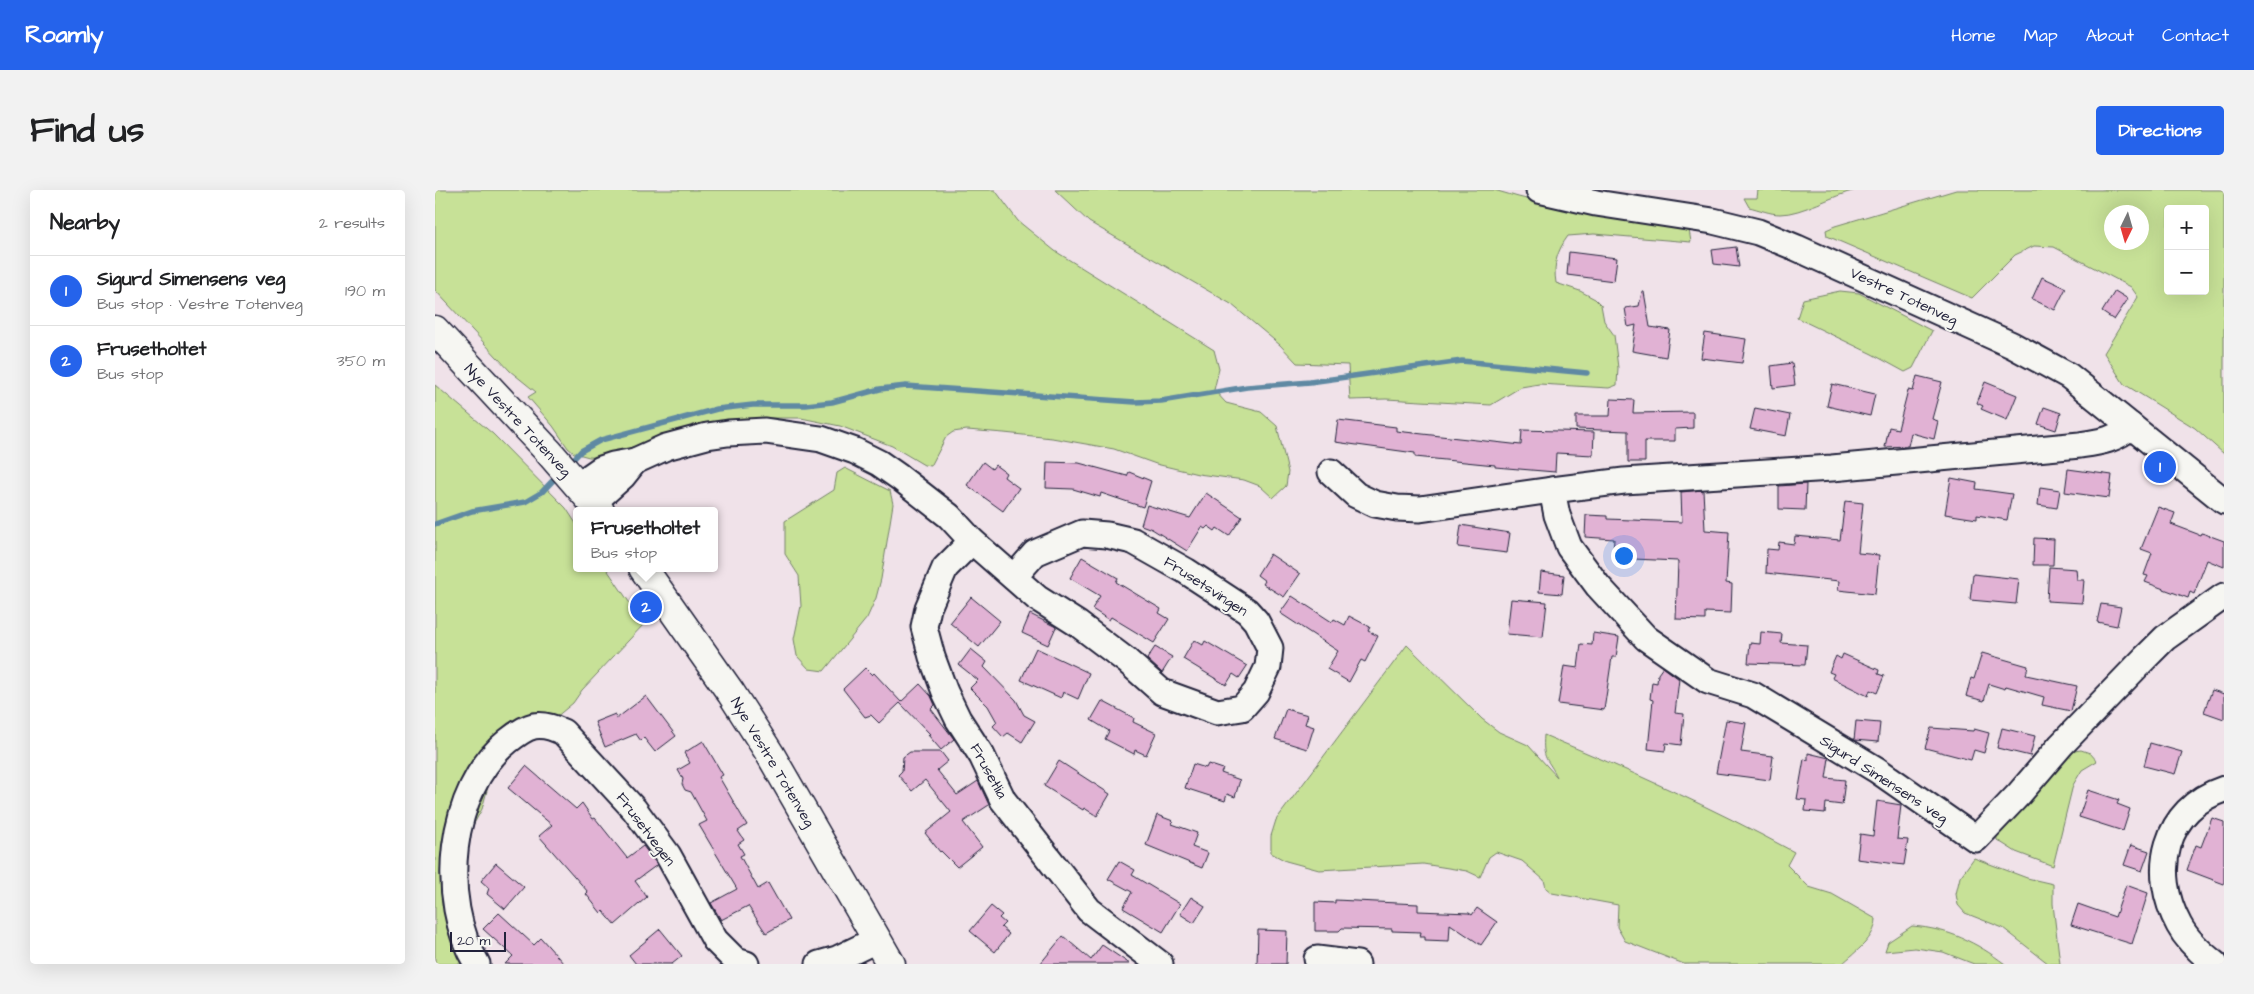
<!DOCTYPE html>
<meta charset="utf-8">
<style>
:root{--surface:#fff;--page:#f2f2f2;--text:#202124;--muted:#757577;--line:#e0e0e0;--accent:#2563eb}
body{margin:0;font-family:"Architects Daughter",sans-serif;background:var(--page);color:var(--text)}
.controls{position:absolute;right:15px;top:15px;display:grid;overflow:hidden;border-radius:5px;box-shadow:0 5px 20px #0002}
.controls button{width:45px;height:45px;display:grid;place-items:center;padding:0;border:0;border-bottom:1px solid var(--line);background:var(--surface);color:var(--text);font:25px sans-serif}
.compass{position:absolute;left:1669px;top:15px;width:45px;height:45px;border-radius:50%;background:var(--surface);box-shadow:0 5px 20px #0002;rotate:185deg}
.scale{position:absolute;left:15px;bottom:12px;width:56px;box-sizing:border-box;padding-left:5px;border:2px solid #22223b;border-top:0;font-size:14px;line-height:18px;white-space:nowrap;color:#22223b;-webkit-text-stroke:4px #f6f6f2;paint-order:stroke}
.you{position:absolute;left:1188px;top:365px;width:18px;height:18px;margin:-12px;border:4px solid #fff;border-radius:50%;background:#1a73e8;box-shadow:0 0 0 8px #1a73e833}
.badge{display:grid;place-items:center;width:32px;height:32px;border-radius:50%;background:var(--accent);color:#fff;font-size:16px;font-weight:700}
.pin{position:absolute;translate:-50% -50%;border:2px solid #fff;box-shadow:0 1px 5px #0006}
.popup{position:absolute;left:138px;top:317px;width:145px;height:65px;box-sizing:border-box;display:grid;place-content:center;border-radius:5px;background:var(--surface);filter:drop-shadow(0 1px 4px #0005);font-size:16px;white-space:nowrap;color:var(--muted)}
.popup b{font-size:19px;color:var(--text)}
.popup::after{content:'';position:absolute;left:50%;top:100%;margin-left:-10px;border:10px solid transparent;border-top-color:var(--surface)}
.list{margin:0;padding:0;list-style:none}
h2{display:flex;justify-content:space-between;align-items:center;height:65px;margin:0;padding:0 20px;font-size:21px}
h2 small{font-size:16px;font-weight:400;color:var(--muted)}
.list li{display:grid;grid-template-columns:32px 1fr auto;gap:15px;align-items:center;box-sizing:border-box;height:70px;padding:0 20px;border-top:1px solid var(--line)}
.list b{display:block;font-size:19px;white-space:nowrap}
.list p{margin:0;font-size:16px;white-space:nowrap;color:var(--muted)}
.list em{font-size:16px;font-style:normal;color:var(--muted)}
.map{position:relative;flex:none;width:1789px;height:774px;overflow:hidden;border-radius:5px}
header{display:flex;align-items:center;gap:30px;box-sizing:border-box;height:70px;padding:0 25px;background:var(--accent);color:#fff}
header strong{font-size:24px}
nav{display:flex;gap:28px;margin-inline-start:auto;font-size:18px}
.intro{display:flex;align-items:center;justify-content:space-between;box-sizing:border-box;height:120px;padding:0 30px}
h1{margin:0;font-size:35px}
.button{padding:12px 22px;border-radius:5px;background:var(--accent);color:#fff;font-size:18px;font-weight:700}
main{display:flex;gap:30px;padding:0 30px}
aside{flex:1;background:var(--surface);border-radius:5px;box-shadow:0 5px 20px #0002}
.map>svg:first-child{display:block}
.green{fill:#c7e197;stroke:#748269;fill-rule:evenodd}
.lines{fill:none;stroke-linecap:round;stroke-linejoin:round}
.stream{stroke:#5f89a3;stroke-width:5.5}
.building{fill:#e1b2d4;stroke:#22223b}
.minor-casing{stroke:#22223b;stroke-width:29}
.major-casing{stroke:#22223b;stroke-width:31}
.minor{stroke:#f6f6f2;stroke-width:25}
.major{stroke:#f6f6f2;stroke-width:28}
.labels{text-anchor:middle;stroke-width:4;stroke-linejoin:round;paint-order:stroke}
.street-label{font-size:15px;fill:#22223b;stroke:#f6f6f2}
</style>
<header>
<strong>Roamly</strong>
<nav><a>Home</a><a>Map</a><a>About</a><a>Contact</a></nav>
</header>
<div class="intro"><h1>Find us</h1><a class="button">Directions</a></div>
<main>
<aside>
<h2>Nearby<small>2 results</small></h2>
<ul class="list">
<li><span class="badge">1</span><div><b>Sigurd Simensens veg</b><p>Bus stop · Vestre Totenveg</p></div><em>190 m</em></li>
<li><span class="badge">2</span><div><b>Frusetholtet</b><p>Bus stop</p></div><em>350 m</em></li>
</ul>
</aside>
<div class="map">
<svg width="1789" height="774" viewBox="0 0 1789 774">
<rect width="100%" height="100%" fill="#f0e2e9"/>
<filter id="ink" filterUnits="userSpaceOnUse"><feTurbulence type="fractalNoise" baseFrequency=".02" numOctaves="2"/><feDisplacementMap in="SourceGraphic" scale="10" xChannelSelector="R" yChannelSelector="G"/><feConvolveMatrix kernelMatrix="1 2 1 2 8 2 1 2 1" color-interpolation-filters="sRGB"/></filter>
<g filter="url(#ink)">
<g class="green">
<polygon points="0,0 560,0 583,31 620,61 779,160 784,179 779,200 791,213 826,222 842,236 853,282 851,296 838,308 825,296 809,290 763,284 721,274 679,259 617,248 569,243 532,240 518,242 511,247 496,276 489,275 457,256 405,236 366,228 323,228 270,234 173,268 154,267 139,263 133,258 118,236 93,207 101,202 75,181 0,100"/>
<path d="M620,0H1059C1123,20 1189,27 1254,40L1256,52L1159,44L1133,46C1122,61 1118,74 1121,93L1145,101L1160,109L1166,115L1169,131L1179,145L1183,178L1182,195L1174,198L1104,194L1086,197L1056,215L951,209L915,210L913,175L862,173L845,155L796,114L654,32Z"/>
<path d="M1323,0H1421C1398,5 1367,24 1345,24C1335,24 1323,19 1314,17L1309,8H1322Z"/>
<path d="M1521,0H1789V264L1760,238L1689,194L1669,163L1703,107L1696,97L1619,57L1599,56L1580,65L1537,108L1392,46L1391,40L1400,36ZM1733,19H1770V101H1733ZM1676,22H1706V52H1676Z"/>
<polygon points="1405,101 1424,103 1497,141 1478,178 1470,182 1437,164 1362,128 1368,109"/>
<polygon points="0,195 58,244 131,318 142,335 142,378 171,378 209,434 147,500 138,513 73,567 56,586 47,619 35,641 29,684 28,718 40,751 54,774 0,774"/>
<polygon points="410,278 455,301 458,314 446,389 441,408 432,428 389,481 374,479 362,466 359,449 366,416 364,386 350,364 350,331 399,300 402,283"/>
<path d="M972,455L1047,529L1064,542L1093,555L1122,587C1113,568 1107,571 1109,545C1194,580 1278,618 1359,662L1352,675L1374,697L1397,704L1441,729C1440,749 1421,761 1407,774H1249L1190,751L1182,737L1183,715L1117,703L1111,698L1109,690L1087,671L1061,662L1054,667L1045,687L1032,681L988,674L884,680L851,671L836,663V646L841,630Z"/>
<polygon points="1646,560 1655,563 1662,571 1647,580 1638,595 1618,676 1581,662 1562,650 1561,640 1633,562"/>
<polygon points="1539,668 1592,688 1618,694 1618,714 1625,774 1614,774 1568,738 1530,723 1523,715 1521,704 1525,687"/>
<path d="M1477,736C1514,739 1541,752 1570,774H1539L1508,762L1480,758L1450,761L1453,752Z"/>
</g>
<g class="lines">
<g class="stream">
<polyline points="133,275 146,261 166,250 282,219 318,215 371,215 397,212 445,199 471,196 700,212 726,211 812,197 875,192 1027,171 1152,183"/>
<polyline points="0,334 37,321 90,312 107,302 123,285"/>
</g>
</g>
<g class="building">
<polygon points="1301,57 1304,77 1279,74 1277,60"/>
<polygon points="1134,62 1182,68 1179,91 1132,85"/>
<polygon points="1607,87 1631,98 1620,120 1597,109"/>
<polygon points="1680,101 1693,109 1679,130 1667,122"/>
<polygon points="1207,102 1209,102 1215,137 1235,140 1231,167 1197,161 1201,135 1193,137 1190,118 1204,116"/>
<polygon points="1270,143 1311,149 1307,173 1266,168"/>
<polygon points="1357,173 1360,195 1338,198 1336,176"/>
<polygon points="1482,186 1507,192 1497,229 1503,231 1499,249 1476,243 1473,256 1450,257 1454,237 1463,239 1473,200 1478,201"/>
<polygon points="1550,192 1582,205 1572,230 1546,219 1548,216 1542,213"/>
<polygon points="1397,194 1440,204 1435,226 1392,216"/>
<polygon points="1176,209 1199,210 1198,223 1258,222 1258,238 1240,239 1240,251 1210,251 1210,272 1193,272 1193,241 1141,239 1141,226 1175,226"/>
<polygon points="1609,217 1626,223 1621,240 1603,234"/>
<polygon points="1320,218 1355,225 1351,246 1315,239"/>
<polygon points="903,230 961,237 961,241 1086,255 1087,240 1159,242 1158,265 1121,263 1120,282 1060,277 1060,275 980,267 980,263 900,252"/>
<polygon points="548,272 557,279 560,275 571,283 569,287 584,298 568,321 532,295"/>
<polygon points="612,272 644,273 692,286 694,282 716,291 708,317 666,303 665,307 638,299 611,298"/>
<polygon points="1633,279 1677,285 1674,308 1630,302"/>
<polygon points="1516,288 1542,293 1541,299 1577,304 1572,330 1542,325 1542,329 1510,324"/>
<polygon points="1371,294 1370,320 1344,319 1344,296"/>
<polygon points="1605,297 1625,300 1622,318 1603,315"/>
<polygon points="1268,300 1270,340 1294,342 1291,393 1297,394 1296,423 1270,422 1270,430 1241,429 1243,371 1198,369 1198,366 1178,365 1179,349 1150,347 1151,325 1172,326 1172,329 1247,332 1246,302"/>
<polygon points="771,303 807,327 794,346 782,338 780,341 773,336 770,339 767,337 752,361 717,339 706,335 712,315 755,328"/>
<polygon points="1410,311 1428,313 1423,363 1444,365 1440,404 1403,400 1404,391 1331,383 1332,359 1343,360 1344,352 1359,354 1360,346 1405,350"/>
<polygon points="1723,317 1740,323 1736,334 1765,345 1766,343 1770,344 1789,351 1789,377 1772,370 1759,404 1755,402 1753,408 1710,392 1713,386 1709,385 1717,363 1706,359"/>
<polygon points="1026,335 1075,343 1072,363 1023,357"/>
<polygon points="1599,348 1619,349 1618,375 1598,375"/>
<polygon points="835,364 865,384 849,407 828,394 830,391 822,385"/>
<polygon points="647,367 683,388 681,392 726,419 724,423 734,429 719,453 676,427 674,430 657,419 665,406 635,388"/>
<polygon points="1614,377 1641,379 1642,390 1649,390 1647,413 1612,411"/>
<polygon points="1106,382 1129,385 1127,404 1104,402"/>
<polygon points="1538,384 1584,389 1581,414 1535,410"/>
<polygon points="857,406 897,432 899,429 910,435 914,426 935,437 933,441 943,446 930,472 926,470 914,492 892,479 903,461 845,423"/>
<polygon points="536,407 565,431 544,457 515,433"/>
<polygon points="1076,409 1112,412 1108,447 1072,444"/>
<polygon points="1666,414 1686,417 1682,436 1662,432"/>
<polygon points="595,424 621,437 613,455 587,443"/>
<polygon points="1326,442 1347,444 1346,453 1372,455 1370,475 1313,473 1315,453 1325,454"/>
<polygon points="1158,443 1184,447 1181,467 1177,467 1169,520 1123,514 1129,476 1143,478 1146,454 1157,455"/>
<polygon points="759,450 768,455 770,451 812,476 804,488 798,484 791,495 748,469"/>
<polygon points="720,457 737,467 727,483 712,469"/>
<polygon points="601,458 654,483 643,509 628,502 626,508 586,490"/>
<polygon points="536,459 552,472 549,477 581,510 589,525 600,531 587,552 573,543 568,547 558,536 562,532 553,516 535,498 543,490 524,475"/>
<polygon points="1547,463 1593,476 1591,485 1642,496 1636,521 1607,515 1609,507 1571,496 1570,499 1554,494 1549,511 1531,506 1536,488 1539,489"/>
<polygon points="1408,464 1444,480 1443,484 1449,486 1442,503 1435,500 1433,506 1397,488 1399,484 1394,482 1401,466 1406,469"/>
<polygon points="1228,477 1244,489 1240,523 1249,524 1246,555 1231,553 1230,561 1213,559 1218,510 1215,509 1217,492 1222,493 1223,484"/>
<polygon points="430,478 437,485 439,483 466,512 485,494 496,506 500,515 496,519 519,549 506,560 493,545 495,544 465,513 444,533 436,525 430,527 408,499"/>
<polygon points="1777,500 1789,504 1789,529 1769,522"/>
<polygon points="211,506 241,546 220,562 209,548 206,551 201,544 170,557 160,532 180,524 181,529"/>
<polygon points="667,511 699,528 698,532 721,543 711,565 700,560 699,564 670,549 674,541 656,530"/>
<polygon points="851,519 873,525 870,534 879,537 872,559 840,549"/>
<polygon points="1291,530 1311,533 1306,562 1338,566 1335,590 1281,583"/>
<polygon points="1421,531 1445,533 1443,552 1419,550"/>
<polygon points="1496,538 1538,541 1539,539 1554,543 1549,563 1539,560 1536,570 1490,558"/>
<polygon points="1567,538 1600,546 1595,566 1562,558"/>
<polygon points="268,551 288,585 284,587 312,635 303,641 309,650 303,654 309,664 305,666 323,699 333,693 354,730 331,743 313,716 286,730 276,713 302,699 264,635 272,631 256,602 250,600 247,594 248,589 243,580 255,573 249,563"/>
<polygon points="1715,553 1747,562 1740,584 1709,576"/>
<polygon points="475,562 506,562 513,571 502,580 522,605 543,591 554,615 528,632 547,657 522,677 506,661 505,662 490,643 516,622 490,590 477,601 463,585 467,581 468,567"/>
<polygon points="1373,563 1394,568 1391,588 1410,590 1407,615 1391,613 1390,623 1370,621 1371,610 1362,609 1369,569 1373,570"/>
<polygon points="624,571 675,604 662,626 649,618 648,620 609,596"/>
<polygon points="758,574 771,578 773,574 788,579 786,583 805,590 800,607 792,604 790,611 750,598"/>
<polygon points="91,576 141,619 147,613 158,629 160,628 192,668 208,656 221,673 222,675 200,691 212,707 180,735 168,721 166,723 151,704 153,702 104,646 117,635 73,598"/>
<polygon points="1653,600 1684,610 1682,614 1695,619 1688,641 1644,627"/>
<polygon points="1442,611 1466,615 1462,649 1473,650 1469,675 1422,669 1425,644 1438,646"/>
<polygon points="722,625 738,631 737,634 762,643 757,657 773,663 767,678 711,655"/>
<polygon points="1777,628 1789,632 1789,694 1752,680 1761,655 1766,657"/>
<polygon points="1696,655 1714,661 1707,681 1689,675"/>
<polygon points="684,671 700,680 697,685 745,714 728,742 688,718 697,702 673,689"/>
<polygon points="61,673 89,697 70,719 52,704 54,698 46,691"/>
<polygon points="1691,695 1713,703 1697,754 1636,735 1643,714 1680,727"/>
<polygon points="756,707 770,716 759,733 745,724"/>
<polygon points="900,710 983,714 983,721 1034,723 1037,725 1042,718 1062,732 1046,755 1015,734 1014,751 990,750 990,747 985,747 986,742 957,741 957,739 907,738 904,741 880,741 880,712 900,713"/>
<polygon points="556,716 567,725 564,728 570,733 566,737 574,744 560,762 535,741"/>
<polygon points="64,723 99,755 106,748 129,774 70,774 78,766 48,739"/>
<polygon points="225,739 247,766 237,774 201,774 194,765"/>
<polygon points="823,740 852,741 851,774 822,774"/>
<polygon points="628,746 656,770 667,755 695,774 605,774"/>
</g>
<g class="lines">
<defs>
<g id="minor">
<polyline points="1104,0 1161,13 1278,31 1323,42 1362,58 1577,155 1634,186 1789,311"/>
<path d="M1696,236C1681,250 1665,252 1645,255L1397,278L1189,291L1117,300L1122,325L1134,357L1163,396L1211,448L1273,491L1318,505L1442,580L1541,649L1584,604L1626,555L1709,469L1730,448L1789,406"/>
<polyline points="896,282 921,305 940,314 962,318 985,319 1117,300"/>
<polyline points="143,295 166,279 178,275 200,271 231,257 272,246 293,243 330,241 386,249 420,261 444,273 464,287 514,326 537,351 602,408 643,434 692,471 727,502 782,522 807,518 821,502 833,477 835,458 821,431 812,421 751,381 698,351 672,345 647,343 600,363 579,387"/>
<polyline points="158,313 188,286 200,271"/>
<polyline points="537,351 510,378 493,418 489,437 497,467 510,502 523,529 547,566 568,610 654,720 725,774"/>
<polyline points="882,769 922,774"/>
<path d="M42,774C3,711 13,599 73,551C93,535 103,530 128,542L199,619L233,665L280,750L301,771L311,774"/>
<polyline points="384,774 402,769 441,750"/>
<path d="M1780,774C1766,763 1752,750 1744,735C1715,682 1729,619 1789,599"/>
</g>
<g id="major">
<polyline points="0,140 113,261 165,321"/>
<polyline points="208,378 296,503 335,564 456,774"/>
</g>
</defs>
<use href="#minor" class="minor-casing"/>
<use href="#major" class="major-casing"/>
<use href="#minor" class="minor"/>
<use href="#major" class="major"/>
</g>
</g>
<g class="labels">
<g class="street-label">
<text transform="translate(1469 106) rotate(25)" y="5">Vestre Totenveg</text>
<text transform="translate(83 230) rotate(47)" y="5">Nye Vestre Totenveg</text>
<text transform="translate(771 396) rotate(33)" y="5">Frusetsvingen</text>
<text transform="translate(338 572) rotate(59)" y="5">Nye Vestre Totenveg</text>
<text transform="translate(554 581) rotate(61)" y="5">Frusetlia</text>
<text transform="translate(1449 589) rotate(33)" y="5">Sigurd Simensens veg</text>
<text transform="translate(211 639) rotate(53)" y="5">Frusetvegen</text>
</g>
</g>
</svg>
<div class="controls">
<button>+</button>
<button>−</button>
</div>
<svg class="compass" viewBox="-18 -18 36 36"><path d="M0-13l5 13h-10z" fill="#e53935"/><path d="M0 13l5-13h-10z" fill="#757577"/></svg>
<div class="scale">20 m</div>
<div class="you"></div>
<div class="pin badge" style="left:1725px;top:277px">1</div>
<div class="pin badge" style="left:211px;top:417px">2</div>
<div class="popup"><b>Frusetholtet</b>Bus stop</div>
</div>
</main>
